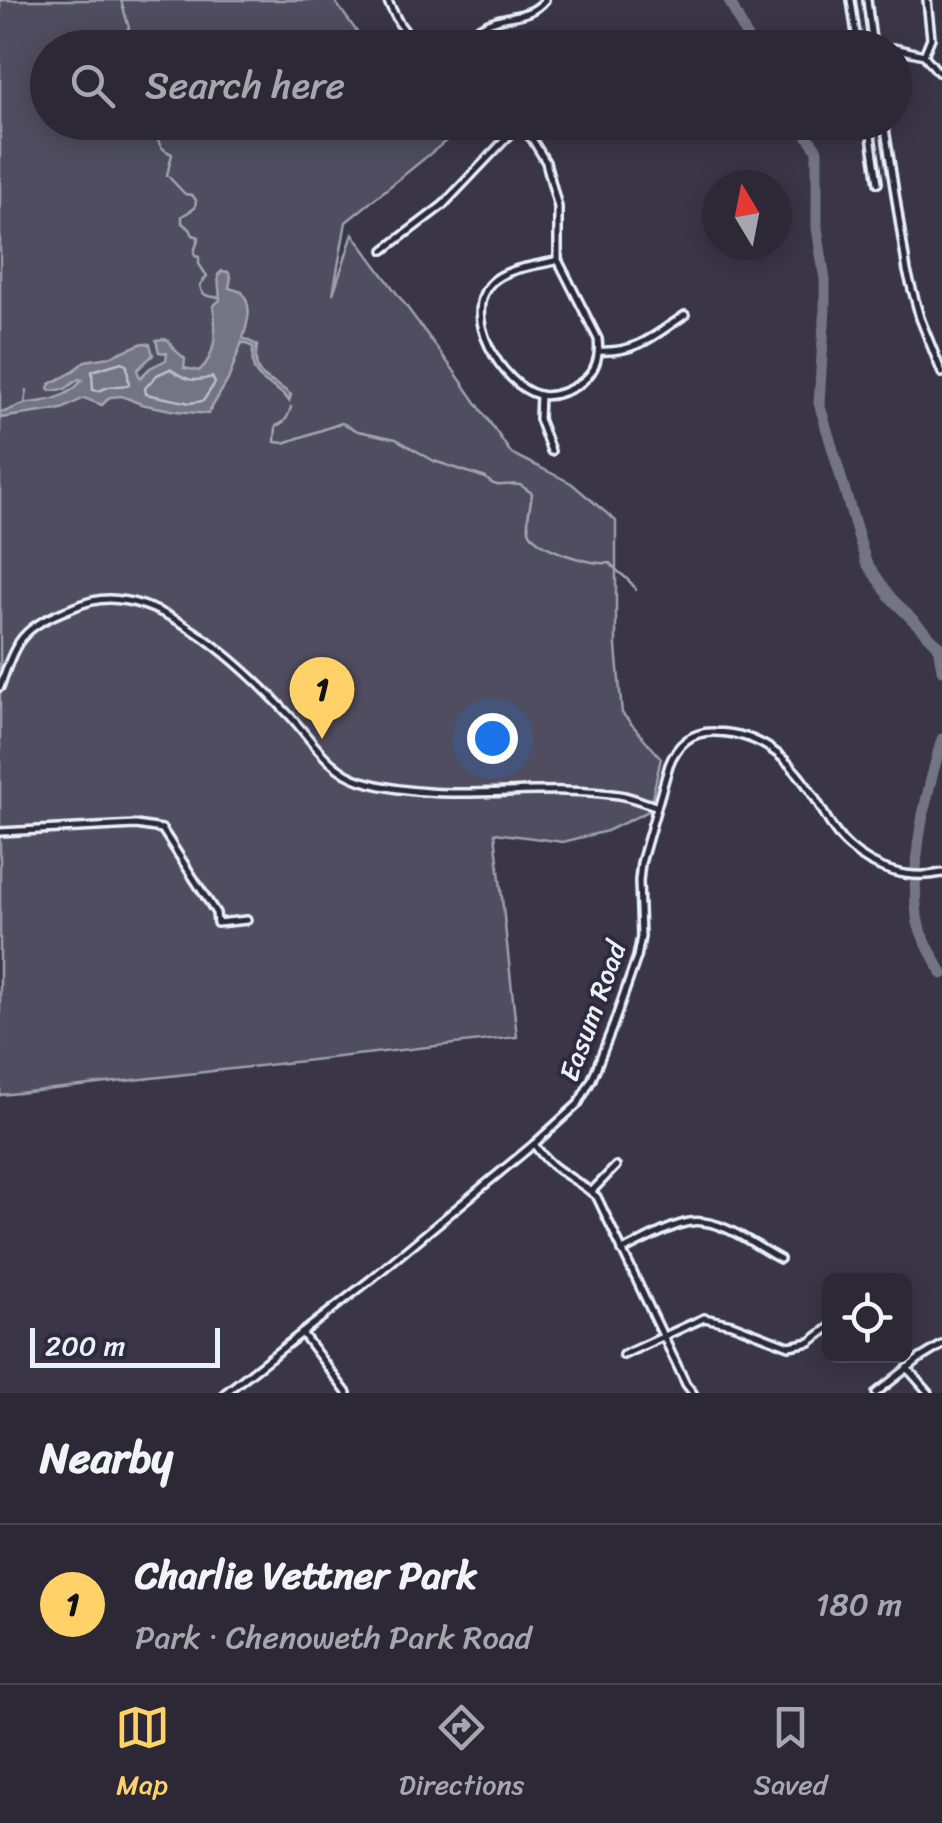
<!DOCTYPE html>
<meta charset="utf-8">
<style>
:root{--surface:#2c2836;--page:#34303e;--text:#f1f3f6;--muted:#a6a6ad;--line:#484451;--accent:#ffd166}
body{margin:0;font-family:Sriracha,sans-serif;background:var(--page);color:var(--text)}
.controls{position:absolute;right:30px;bottom:30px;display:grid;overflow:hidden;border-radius:15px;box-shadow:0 5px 25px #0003}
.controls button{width:90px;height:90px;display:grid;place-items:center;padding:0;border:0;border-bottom:2px solid var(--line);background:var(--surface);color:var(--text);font:50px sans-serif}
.compass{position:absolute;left:702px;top:170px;width:90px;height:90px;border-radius:50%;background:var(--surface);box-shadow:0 5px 25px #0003;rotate:350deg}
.scale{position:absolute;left:30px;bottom:25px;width:190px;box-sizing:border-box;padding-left:10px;border:5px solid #e8f1f8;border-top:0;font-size:28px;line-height:35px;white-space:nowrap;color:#e8f1f8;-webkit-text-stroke:8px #2f2a3d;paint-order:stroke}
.you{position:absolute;left:492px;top:738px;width:35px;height:35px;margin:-25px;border:8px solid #fff;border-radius:50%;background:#1a73e8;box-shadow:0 0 0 15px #1a73e833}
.badge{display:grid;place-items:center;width:65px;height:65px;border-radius:50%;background:var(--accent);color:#111;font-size:32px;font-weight:700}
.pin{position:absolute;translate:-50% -82px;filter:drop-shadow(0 2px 5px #0008)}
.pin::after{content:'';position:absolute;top:52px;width:35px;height:30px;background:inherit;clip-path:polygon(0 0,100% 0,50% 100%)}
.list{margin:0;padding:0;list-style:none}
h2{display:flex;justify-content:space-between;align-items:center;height:130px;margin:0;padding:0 40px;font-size:42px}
h2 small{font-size:32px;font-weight:400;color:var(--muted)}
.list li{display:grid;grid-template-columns:65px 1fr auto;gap:30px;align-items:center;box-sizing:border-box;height:160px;padding:0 40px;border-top:2px solid var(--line)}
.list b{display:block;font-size:38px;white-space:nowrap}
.list p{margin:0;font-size:32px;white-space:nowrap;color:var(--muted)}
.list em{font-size:32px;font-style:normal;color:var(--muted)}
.icon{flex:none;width:55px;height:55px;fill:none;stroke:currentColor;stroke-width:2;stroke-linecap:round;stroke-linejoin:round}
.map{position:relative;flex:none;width:942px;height:1393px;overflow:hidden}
.search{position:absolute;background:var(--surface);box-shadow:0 5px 25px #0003;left:30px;right:30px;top:30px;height:110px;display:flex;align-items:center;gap:25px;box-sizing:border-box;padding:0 35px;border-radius:55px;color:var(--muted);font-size:38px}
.sheet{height:290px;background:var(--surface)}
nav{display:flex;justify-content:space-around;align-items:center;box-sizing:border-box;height:140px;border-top:2px solid var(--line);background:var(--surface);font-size:28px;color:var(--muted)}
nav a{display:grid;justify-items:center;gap:5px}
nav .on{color:var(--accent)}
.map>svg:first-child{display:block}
.green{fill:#504e5f;stroke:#9ca0ac;stroke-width:2.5}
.water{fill:#737482;stroke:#a2a6b1;stroke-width:2.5}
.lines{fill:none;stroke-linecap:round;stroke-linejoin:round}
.shore{stroke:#b9bfc9;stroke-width:2.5}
.stream{stroke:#a2a6b1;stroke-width:2.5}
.river{stroke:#737482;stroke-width:11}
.minor-casing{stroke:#e8f1f8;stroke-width:12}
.minor{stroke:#2f2a3d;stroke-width:5}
.labels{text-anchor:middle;stroke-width:8;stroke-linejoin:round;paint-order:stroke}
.street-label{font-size:28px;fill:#e8f1f8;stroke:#2f2a3d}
</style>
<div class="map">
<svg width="942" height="1393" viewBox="0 0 942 1393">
<rect width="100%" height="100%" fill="#3a3648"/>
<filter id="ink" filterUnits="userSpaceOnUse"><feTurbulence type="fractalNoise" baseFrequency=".01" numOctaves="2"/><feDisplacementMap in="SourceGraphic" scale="20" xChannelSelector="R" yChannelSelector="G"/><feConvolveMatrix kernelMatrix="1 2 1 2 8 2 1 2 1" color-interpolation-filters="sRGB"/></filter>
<g filter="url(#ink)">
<polygon class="green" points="0,0 334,0 368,47 48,48 48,122 425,122 446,141 346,222 333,294 353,234 457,375 511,453 571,483 616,521 616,647 622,713 661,758 649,811 607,831 563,842 495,833 517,1037 0,1095"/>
<path class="water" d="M222,271L228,272L231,277L229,288L242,292C253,308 248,321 243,338L257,345C251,383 270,375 291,395L289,401C280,386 256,384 253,365C252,359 253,353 253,347L242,342L228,380L208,414L176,411L141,404L122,396L110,397L102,405L84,398L62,409L0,418V411L4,412C12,409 21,404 29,403C50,401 69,397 82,380L79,379L65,389L50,391L48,388L50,384L71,373L85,361L109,357L143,343L150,344L153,355L137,370L140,378L150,368L166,360L167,353L159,352L156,340L165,339L169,341L175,350L185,359L184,368L199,371C217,356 217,327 213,306L220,300L218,275Z"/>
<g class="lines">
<g class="shore">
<polygon points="122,362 127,366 129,385 108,387 99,391 93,390 92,371"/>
<path d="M170,369C187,380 192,383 212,377L215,383L203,401L190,403L146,394L145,388L157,375Z"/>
</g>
<g class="stream">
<polyline points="114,48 118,37 129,28 121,0"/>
<path d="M162,122L166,127C153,138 158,148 172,154L167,175L185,194L192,195L196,200L195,208L182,216V223L190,229L193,235L199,237L194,252L195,256L199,257V264L207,276L200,285C201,296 209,297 218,297"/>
<polyline points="25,403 27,390"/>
<path d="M291,407C288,417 286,422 276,426L275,442L284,443L342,423L358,431L396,439L434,461L486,478C497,491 506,482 520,485C522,486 530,492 532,493C531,505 525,523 530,532C538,549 592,566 610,563C618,574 630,578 636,590"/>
</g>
<g class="river">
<polyline points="729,0 752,48"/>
<polyline points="798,122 817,150 817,228 825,280 825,308 819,403 866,562 891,598 938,645 942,670"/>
<path d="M942,739C926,795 910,858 917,916C919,935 934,956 942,974"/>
</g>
<defs>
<g id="minor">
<polyline points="387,0 399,23 418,48"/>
<polyline points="851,0 858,48"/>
<polyline points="867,0 873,48"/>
<path d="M458,48C468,37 477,27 491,22C511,14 530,18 545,0"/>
<polyline points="894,48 924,55 938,72 942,69"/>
<polyline points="924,55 931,38 927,0"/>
<path d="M516,122L532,139L546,162L558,207V260L598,339C600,355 596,371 583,381C572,390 553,398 539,395C502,386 459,313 492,282C508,267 538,266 558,260"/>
<polyline points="869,122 878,183"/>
<polyline points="884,122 907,271 920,318 942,373"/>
<polyline points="384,250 443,205 519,125"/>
<path d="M599,351C637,353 655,335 685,315"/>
<polyline points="540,395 539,419 551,451"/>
<path d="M0,687C17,638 21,628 72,608C83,603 96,599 109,599C174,600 248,671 290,716C312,740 329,771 362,781C446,806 534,782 619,795C631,797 643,802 655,806"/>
<polyline points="0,832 136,825 162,829 216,913 217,923 247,920"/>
<path d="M534,1144C554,1174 573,1175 597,1197L686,1384L693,1393"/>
<polyline points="591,1192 616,1166"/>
<path d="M622,1251C642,1242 670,1225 690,1222C721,1218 754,1245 780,1259"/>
<polyline points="302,1333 347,1393"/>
<polyline points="623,1355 704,1318 732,1324 789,1346 810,1342 830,1327"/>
<polyline points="907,1368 929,1393"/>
<path d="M225,1393L370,1280L534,1144L578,1104L592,1079L613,1026L637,957L641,937L639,881L641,863L669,765C677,744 692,731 715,732C765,733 794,763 818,803C827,818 835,835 849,847C875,870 908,880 942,873"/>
<polyline points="876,1393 919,1359 942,1345"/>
</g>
</defs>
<use href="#minor" class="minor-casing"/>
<use href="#minor" class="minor"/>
</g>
</g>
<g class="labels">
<g class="street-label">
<text transform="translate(592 1011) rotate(-70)" y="10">Easum Road</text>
</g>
</g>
</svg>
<div class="controls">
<button><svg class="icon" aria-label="locate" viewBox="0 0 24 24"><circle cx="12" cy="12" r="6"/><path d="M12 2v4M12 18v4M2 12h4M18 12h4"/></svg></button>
</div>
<svg class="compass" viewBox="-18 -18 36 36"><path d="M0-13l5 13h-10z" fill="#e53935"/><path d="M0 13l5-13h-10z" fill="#a6a6ad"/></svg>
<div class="scale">200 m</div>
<div class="you"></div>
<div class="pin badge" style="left:322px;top:739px">1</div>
<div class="search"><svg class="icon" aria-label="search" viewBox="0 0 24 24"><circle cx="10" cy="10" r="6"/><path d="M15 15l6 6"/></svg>Search here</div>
</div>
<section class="sheet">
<h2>Nearby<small></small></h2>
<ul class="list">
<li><span class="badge">1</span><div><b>Charlie Vettner Park</b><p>Park · Chenoweth Park Road</p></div><em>180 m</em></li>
</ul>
</section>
<nav>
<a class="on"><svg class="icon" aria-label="map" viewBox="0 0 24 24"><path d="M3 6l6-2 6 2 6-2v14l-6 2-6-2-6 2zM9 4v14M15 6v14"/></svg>Map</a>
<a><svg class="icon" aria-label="directions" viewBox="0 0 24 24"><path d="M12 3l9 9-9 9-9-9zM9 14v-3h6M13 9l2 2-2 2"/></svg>Directions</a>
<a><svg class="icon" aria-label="saved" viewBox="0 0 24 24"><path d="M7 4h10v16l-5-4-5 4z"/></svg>Saved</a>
</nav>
